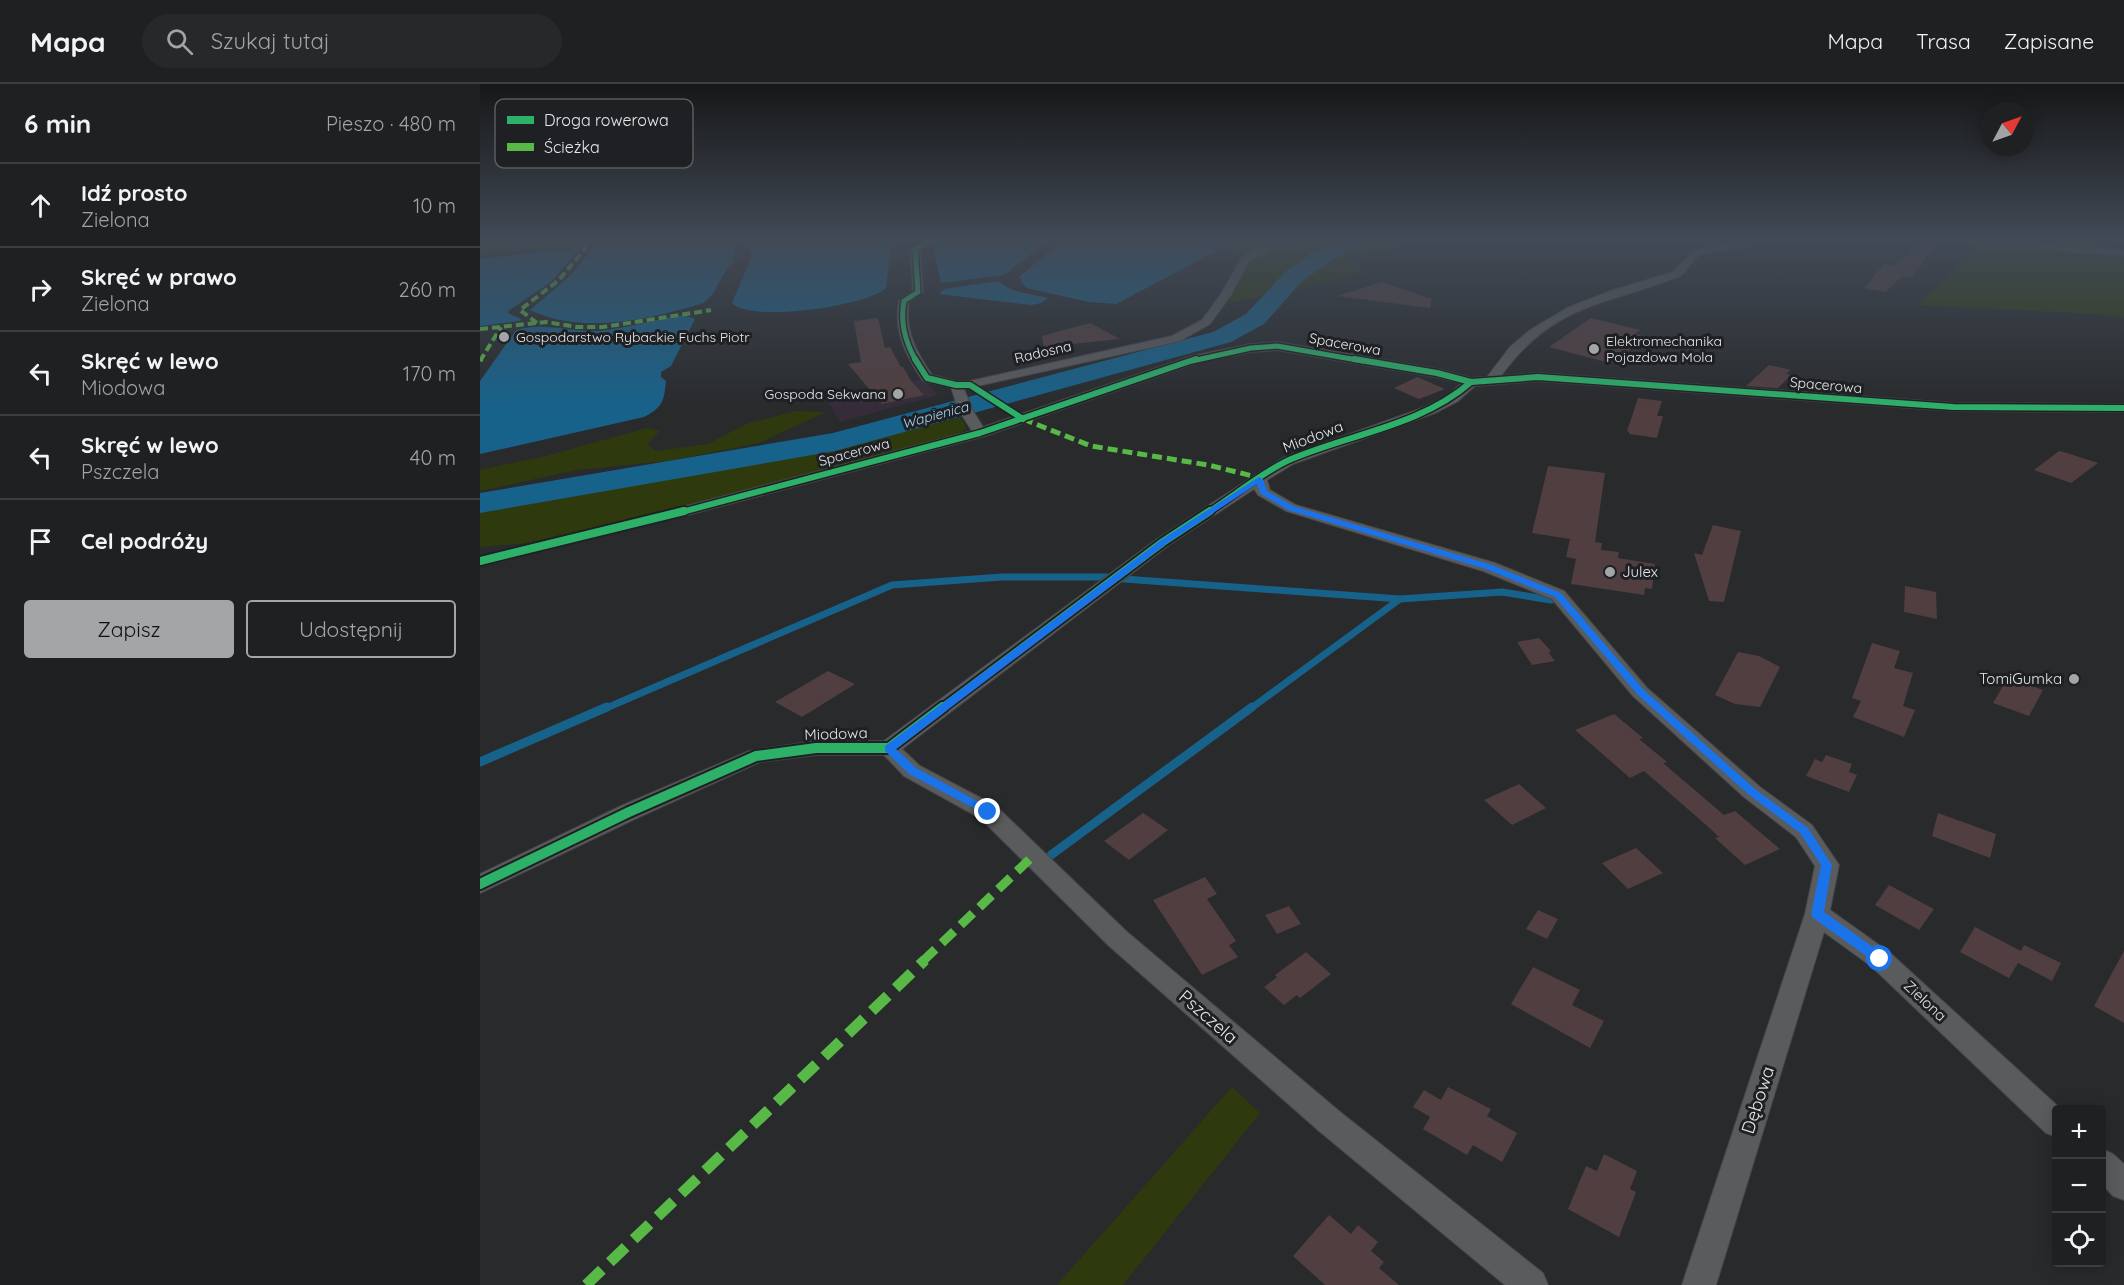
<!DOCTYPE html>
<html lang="pl">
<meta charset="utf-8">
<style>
:root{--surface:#1e2021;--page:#26282a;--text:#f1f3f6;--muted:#a1a3a5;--line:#3c3e3f;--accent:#a3a5a7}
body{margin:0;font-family:Quicksand,sans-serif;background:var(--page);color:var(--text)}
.controls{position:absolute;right:18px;bottom:18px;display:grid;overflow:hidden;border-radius:6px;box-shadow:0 3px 15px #0003}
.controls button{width:54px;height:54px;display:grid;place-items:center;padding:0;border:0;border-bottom:2px solid var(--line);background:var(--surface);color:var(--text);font:30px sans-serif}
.compass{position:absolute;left:1500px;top:18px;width:54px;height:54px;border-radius:50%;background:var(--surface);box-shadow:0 3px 15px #0003;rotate:49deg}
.stop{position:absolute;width:18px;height:18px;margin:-14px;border:4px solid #1a73e8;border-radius:50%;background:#fff}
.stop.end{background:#1a73e8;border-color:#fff;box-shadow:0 2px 6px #0008}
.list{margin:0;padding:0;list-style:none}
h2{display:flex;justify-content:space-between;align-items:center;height:78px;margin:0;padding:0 24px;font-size:26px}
h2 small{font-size:20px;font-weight:400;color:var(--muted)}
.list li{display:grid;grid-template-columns:39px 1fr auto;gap:18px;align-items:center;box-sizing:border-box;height:84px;padding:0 24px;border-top:2px solid var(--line)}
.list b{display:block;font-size:22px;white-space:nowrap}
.list p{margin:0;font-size:20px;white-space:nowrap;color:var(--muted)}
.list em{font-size:20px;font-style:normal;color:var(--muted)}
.actions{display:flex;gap:12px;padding:18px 24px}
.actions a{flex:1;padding:14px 0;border:2px solid var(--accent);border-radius:6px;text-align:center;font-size:21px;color:var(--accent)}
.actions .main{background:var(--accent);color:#111}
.icon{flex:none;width:33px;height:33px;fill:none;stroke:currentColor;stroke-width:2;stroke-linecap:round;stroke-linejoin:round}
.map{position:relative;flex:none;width:1644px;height:1201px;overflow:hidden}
header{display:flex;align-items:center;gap:36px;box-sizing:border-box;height:84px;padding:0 30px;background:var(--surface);border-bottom:2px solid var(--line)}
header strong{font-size:28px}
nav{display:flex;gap:33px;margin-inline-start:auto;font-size:21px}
.search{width:420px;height:54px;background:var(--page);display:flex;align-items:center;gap:15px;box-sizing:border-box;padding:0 21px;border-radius:33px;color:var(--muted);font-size:22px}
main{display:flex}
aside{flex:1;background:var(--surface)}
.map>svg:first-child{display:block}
.commercial{fill:#362c39}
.green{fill:#2e3a0e}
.water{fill:#17628b}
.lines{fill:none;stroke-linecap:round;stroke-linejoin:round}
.stream-far1{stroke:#17628b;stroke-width:7}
.stream{stroke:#17628b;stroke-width:9}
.river{fill:#17628b;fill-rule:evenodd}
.building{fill:#503e40}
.minor-casing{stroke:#444547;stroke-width:2}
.minor{fill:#5a5b5d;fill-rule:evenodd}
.quiet-far3{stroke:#58b947;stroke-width:4;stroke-dasharray:8 4;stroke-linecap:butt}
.quiet-far2{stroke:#58b947;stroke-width:5;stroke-dasharray:10 5;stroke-linecap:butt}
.quiet-far1{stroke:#58b947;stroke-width:9;stroke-dasharray:17 9;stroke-linecap:butt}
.quiet{stroke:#58b947;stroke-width:11;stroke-dasharray:22 11;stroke-linecap:butt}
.cycleway-far3-casing{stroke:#1e2023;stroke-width:8}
.cycleway-far2-casing{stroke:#1e2023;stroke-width:9}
.cycleway-far1-casing{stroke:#1e2023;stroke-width:12}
.cycleway-casing{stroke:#1e2023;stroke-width:14}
.cycleway-far3{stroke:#2db169;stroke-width:5}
.cycleway-far2{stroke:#2db169;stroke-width:6}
.cycleway-far1{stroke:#2db169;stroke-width:8}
.cycleway{stroke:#2db169;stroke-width:10}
.route{fill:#1a73e8}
.poi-dot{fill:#a3a5a7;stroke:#1e2023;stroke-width:2}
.labels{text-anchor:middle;stroke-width:6;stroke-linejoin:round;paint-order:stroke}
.far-poi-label{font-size:14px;fill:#e5e7e9;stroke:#1e2023;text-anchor:start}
.far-street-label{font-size:14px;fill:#e5e7e9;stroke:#1e2023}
.far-water-label{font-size:14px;font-style:italic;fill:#a7d4f2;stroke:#1e2023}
.street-label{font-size:15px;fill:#e5e7e9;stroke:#1e2023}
.poi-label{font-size:15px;fill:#e5e7e9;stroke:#1e2023;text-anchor:start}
.near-street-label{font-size:18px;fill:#e5e7e9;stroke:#1e2023}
.key{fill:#1e2023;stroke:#5a5c5e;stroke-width:1.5}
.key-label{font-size:16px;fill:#e5e7e9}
</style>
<header>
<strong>Mapa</strong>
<div class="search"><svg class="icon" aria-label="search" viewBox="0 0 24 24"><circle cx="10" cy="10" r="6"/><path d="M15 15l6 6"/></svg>Szukaj tutaj</div>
<nav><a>Mapa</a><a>Trasa</a><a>Zapisane</a></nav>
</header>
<main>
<aside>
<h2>6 min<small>Pieszo · 480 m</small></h2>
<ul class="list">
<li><svg class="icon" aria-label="ahead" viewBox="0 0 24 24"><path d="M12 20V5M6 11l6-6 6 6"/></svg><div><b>Idź prosto</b><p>Zielona</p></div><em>10 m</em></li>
<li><svg class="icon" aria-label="right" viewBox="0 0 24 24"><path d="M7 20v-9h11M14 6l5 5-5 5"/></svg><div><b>Skręć w prawo</b><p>Zielona</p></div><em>260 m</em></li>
<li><svg class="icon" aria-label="left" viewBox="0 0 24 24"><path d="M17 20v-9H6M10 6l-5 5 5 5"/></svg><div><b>Skręć w lewo</b><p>Miodowa</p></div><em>170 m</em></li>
<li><svg class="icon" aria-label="left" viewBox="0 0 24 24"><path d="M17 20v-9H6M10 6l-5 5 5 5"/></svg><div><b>Skręć w lewo</b><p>Pszczela</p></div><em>40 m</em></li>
<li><svg class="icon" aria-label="arrive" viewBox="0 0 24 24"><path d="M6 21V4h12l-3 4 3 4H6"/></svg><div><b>Cel podróży</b></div></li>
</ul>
<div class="actions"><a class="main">Zapisz</a><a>Udostępnij</a></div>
</aside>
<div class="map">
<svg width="1644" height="1201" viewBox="0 0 1644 1201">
<rect width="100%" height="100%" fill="#282a2c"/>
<polygon class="commercial" points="443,295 458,311 360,338 346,314"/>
<g class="green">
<polygon points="30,157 128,157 101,162 0,169 0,162"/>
<polygon points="750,157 942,157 869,173 883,189 747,220 770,177 741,165"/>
<polygon points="1500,162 1644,171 1644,234 1617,230 1437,221"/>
<polygon points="315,327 346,328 279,359 188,377 97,386 0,407 0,386 70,371 166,344 180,347 167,360 176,367 228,360 266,340"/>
<polygon points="480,334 487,344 470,355 210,423 47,459 0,463 0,429 93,409 336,367"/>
<polygon points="752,1003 780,1029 643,1201 577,1201"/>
</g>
<g class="water">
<path d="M221,157H250L254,170L253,178C240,189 238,210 223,219C169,236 102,251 50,226L92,190L115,161L136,158Z"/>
<path d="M271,157H412L406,204C388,222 271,239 252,219L272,172L268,160Z"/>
<polygon points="473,157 568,157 524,191 461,199 454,166"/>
<polygon points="582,157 750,157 740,165 636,220 609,218 546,204 539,193"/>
<polygon points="101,163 71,198 28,227 28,229 41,235 40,237 0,242 0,175"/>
<polygon points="518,197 532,206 568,214 561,219 551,221 459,210 464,205"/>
<path d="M204,231L215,235L191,282L181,288V293L186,297C184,317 183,323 164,333L0,370V297L36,246C66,238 87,248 116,247C146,245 175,235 204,231Z"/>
</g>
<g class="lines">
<g class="stream-far1">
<polyline points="644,495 920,515 1022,508 1071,516"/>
<polyline points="124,625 412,501 522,493 627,493"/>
<polyline points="770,625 920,515"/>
</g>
<g class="stream">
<polyline points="0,678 127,623"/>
<polyline points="571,771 772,623"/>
</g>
<polygon class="river" points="858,157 885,157 882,161 848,179 822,197 784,240 751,258 355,367 0,429 0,409 353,349 733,248 766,230 806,187 832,169"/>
</g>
<g class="building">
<polygon points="1445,157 1459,157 1431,194 1423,192 1405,208 1384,204 1404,180 1413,182"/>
<polygon points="902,198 952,215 950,224 857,212"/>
<polygon points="398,234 405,264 410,263 421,283 423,283 431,297 444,311 402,320 368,280 381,278 374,237"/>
<polygon points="1111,234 1160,246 1154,250 1168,253 1130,279 1069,263"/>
<polygon points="610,239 640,255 564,263 562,252"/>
<polygon points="1289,281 1311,286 1306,290 1311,291 1298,304 1266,302"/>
<polygon points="937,293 965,305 939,315 914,304"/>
<polygon points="1158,314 1182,317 1177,332 1183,332 1177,354 1149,350 1149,348 1147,347"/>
<polygon points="1579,367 1587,369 1618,379 1591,399 1554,386"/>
<polygon points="1068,382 1125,389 1115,458 1122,459 1121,466 1139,468 1138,474 1175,480 1172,505 1165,504 1164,511 1091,500 1096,475 1086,473 1090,455 1052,449"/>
<polygon points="1233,441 1261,447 1244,518 1229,517 1214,469 1222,471"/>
<polygon points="1425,502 1456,508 1457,535 1424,528"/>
<polygon points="1059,554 1071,567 1069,569 1075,577 1052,581 1037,558"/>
<polygon points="1392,559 1420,567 1414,584 1433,589 1423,622 1435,626 1424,653 1373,633 1381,617 1372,614"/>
<polygon points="1258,568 1279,572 1300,583 1280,623 1255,620 1235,611"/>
<polygon points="348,587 375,600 322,633 295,618"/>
<polygon points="1528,593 1563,606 1549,632 1513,619"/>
<polygon points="1134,630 1163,654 1159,655 1187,678 1183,679 1244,731 1255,727 1300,765 1265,781 1235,754 1239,753 1225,740 1164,687 1150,694 1095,646"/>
<polygon points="1346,671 1372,680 1369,688 1377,691 1369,708 1326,692 1335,675 1342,678"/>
<polygon points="1039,700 1066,724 1032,741 1004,716"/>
<polygon points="663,729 688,746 649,776 624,757"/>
<polygon points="1458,729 1516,750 1510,774 1452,752"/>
<polygon points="1156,764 1183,789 1148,805 1122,779"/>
<polygon points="725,793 737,810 727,815 756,857 749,861 758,873 722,891 673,816"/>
<polygon points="1409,801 1454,825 1439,846 1395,821"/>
<polygon points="809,822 821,840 797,850 785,831"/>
<polygon points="1058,826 1078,835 1067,855 1046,845"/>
<polygon points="1495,843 1541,867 1544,861 1581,879 1572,897 1538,879 1529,894 1480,868"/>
<polygon points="1644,867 1644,939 1614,922"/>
<polygon points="826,868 851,890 820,914 817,911 804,921 784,903 797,893 795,891"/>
<polygon points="1053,883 1100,906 1092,921 1124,937 1110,964 1031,920"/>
<polygon points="968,1003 1011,1025 1007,1032 1037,1049 1022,1078 993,1061 987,1071 943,1045 950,1033 933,1023 944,1006 961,1016"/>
<polygon points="1124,1070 1157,1087 1150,1105 1156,1108 1139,1153 1088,1125 1106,1082 1117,1087"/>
<polygon points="849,1131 871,1150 878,1141 898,1158 891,1167 904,1178 899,1184 919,1201 845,1201 813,1172"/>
</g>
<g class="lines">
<defs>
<g id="minor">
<path d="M441,157H455L440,166L443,208L429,218C424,246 437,269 452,291L476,297H490L692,252L722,236L741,210L762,173L787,159L808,157L769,177L751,211L730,240L700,257L484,305L492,325L503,343L712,272L771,260L797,258L957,285L991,294L1007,293L1030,263L1050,246L1087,224L1130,207L1193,188L1214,167L1259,157H1278C1263,167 1238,164 1221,171C1210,175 1208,189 1198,193C1122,222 1073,220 1021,292L1058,289L1473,319L1644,320V328L1473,327L1058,297L995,302L978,317L955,329L813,380L787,396L790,406L816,421L1015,479L1084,507L1167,604L1280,703L1332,741L1359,781L1350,826L1409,868L1582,1026H1576V1053L1566,1049L1391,882L1344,848L1236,1201H1202L1325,830L1335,782L1316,753L1264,713L1153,612L1072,515L1003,487L806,427L778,411L774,405L689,461L422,665L440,682L516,722L646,847L859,1027L1063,1189L1068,1201H1025L839,1047L628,861L500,734L424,692L404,671H336L280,678L157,734L0,809V790L141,722L269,667L336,657H404L677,455L774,392L803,374L945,323L968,311L982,299L956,293L797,266L771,268L719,278L505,352L219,428L0,482V472L210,421L492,347L478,325L471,303L443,297C426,272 413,247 419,217L433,207L430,165Z"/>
<polygon points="1486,157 1520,157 1644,166 1644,172 1490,160"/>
<polygon points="1622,1065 1633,1070 1644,1080 1644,1116 1633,1112 1622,1100"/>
</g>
</defs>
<use href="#minor" class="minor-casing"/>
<use href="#minor" class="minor"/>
<g class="quiet-far3">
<polyline points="57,239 40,226 79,196 107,162"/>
<polyline points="0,245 66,238 97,243 123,243 231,226"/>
<polyline points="0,277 21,243"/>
</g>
<g class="quiet-far2">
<polyline points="0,277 1,275"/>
<polyline points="543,335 611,362 728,381 781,394"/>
</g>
<polyline class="quiet-far1" points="443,877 553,772"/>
<polyline class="quiet" points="106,1201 445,876"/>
<defs>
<g id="cycleway-far3">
<path d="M436,277C425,257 420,239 424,217L438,208L435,165L451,157"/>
<polyline points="712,277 771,264 797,262 883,277"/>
</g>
<g id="cycleway-far2">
<polyline points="435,275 447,294 476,301 490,301 543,335"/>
<polyline points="874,275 957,289 991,298 1058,293 1473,323 1644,324"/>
<polyline points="198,429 500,349 716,275"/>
<path d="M727,429C754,412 781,389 809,376C869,350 941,342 991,298"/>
</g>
<g id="cycleway-far1">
<polyline points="0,477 204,427"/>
<polyline points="461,625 683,458 730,427"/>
</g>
<polyline id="cycleway" points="0,800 149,728 276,672 336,664 409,664 463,623"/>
</defs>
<use href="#cycleway-far3" class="cycleway-far3-casing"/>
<use href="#cycleway-far2" class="cycleway-far2-casing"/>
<use href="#cycleway-far1" class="cycleway-far1-casing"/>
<use href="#cycleway" class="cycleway-casing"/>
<use href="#cycleway-far3" class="cycleway-far3"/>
<use href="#cycleway-far2" class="cycleway-far2"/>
<use href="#cycleway-far1" class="cycleway-far1"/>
<use href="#cycleway" class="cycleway"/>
</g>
<linearGradient id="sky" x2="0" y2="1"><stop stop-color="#161718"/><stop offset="0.48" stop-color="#424a56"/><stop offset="1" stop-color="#424a56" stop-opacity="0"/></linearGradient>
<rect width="1644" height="325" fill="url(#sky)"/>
<polygon class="route" points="779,393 783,395 787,407 813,422 1012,481 1081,509 1164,606 1275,705 1328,744 1352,781 1344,828 1404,871 1406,875 1404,878 1395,878 1333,834 1331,830 1341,781 1320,749 1268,710 1157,610 1075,513 1006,485 808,426 781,410 777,400 686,460 416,665 436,684 512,725 512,730 505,730 429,690 405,667 405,662 681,456"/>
<g class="poi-dot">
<circle cx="24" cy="253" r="6"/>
<circle cx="1114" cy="265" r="6"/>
<circle cx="418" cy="310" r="6"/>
<circle cx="1130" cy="488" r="6"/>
<circle cx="1594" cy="595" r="6"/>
</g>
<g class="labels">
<g class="far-poi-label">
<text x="36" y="258">Gospodarstwo Rybackie Fuchs Piotr</text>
<text x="1126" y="262">Elektromechanika<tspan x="1126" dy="16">Pojazdowa Mola</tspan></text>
<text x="406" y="315" text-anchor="end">Gospoda Sekwana</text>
</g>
<g class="far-street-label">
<text transform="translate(865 260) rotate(10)" y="5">Spacerowa</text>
<text transform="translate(563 268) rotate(-13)" y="5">Radosna</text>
<text transform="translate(1346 301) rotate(5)" y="5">Spacerowa</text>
<text transform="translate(374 368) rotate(-15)" y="5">Spacerowa</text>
</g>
<g class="far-water-label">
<text transform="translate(455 331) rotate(-15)" y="5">Wapienica</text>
</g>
<g class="street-label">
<text transform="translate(833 353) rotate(-21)" y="5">Miodowa</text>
<text transform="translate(356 650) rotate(-2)" y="5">Miodowa</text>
<text transform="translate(1445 917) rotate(43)" y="5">Zielona</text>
</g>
<g class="poi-label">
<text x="1142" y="493">Julex</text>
<text x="1582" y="600" text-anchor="end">TomiGumka</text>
</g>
<g class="near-street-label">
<text transform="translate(728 933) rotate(41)" y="6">Pszczela</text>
<text transform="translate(1278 1016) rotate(-72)" y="6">Dębowa</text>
</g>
</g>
<rect x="15" y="15" width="198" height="69" rx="9" class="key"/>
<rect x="27" y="32" width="27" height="8" fill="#2db169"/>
<rect x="27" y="59" width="27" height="8" fill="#58b947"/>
<g class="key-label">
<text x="64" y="42">Droga rowerowa</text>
<text x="64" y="69">Ścieżka</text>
</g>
</svg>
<div class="controls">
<button>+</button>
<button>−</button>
<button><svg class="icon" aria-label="locate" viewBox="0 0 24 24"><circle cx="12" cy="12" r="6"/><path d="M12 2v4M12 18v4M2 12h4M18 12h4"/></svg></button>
</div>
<svg class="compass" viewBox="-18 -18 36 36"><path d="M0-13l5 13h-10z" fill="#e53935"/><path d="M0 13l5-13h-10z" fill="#a1a3a5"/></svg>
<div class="stop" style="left:1400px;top:875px"></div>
<div class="stop end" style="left:508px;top:728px"></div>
</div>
</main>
